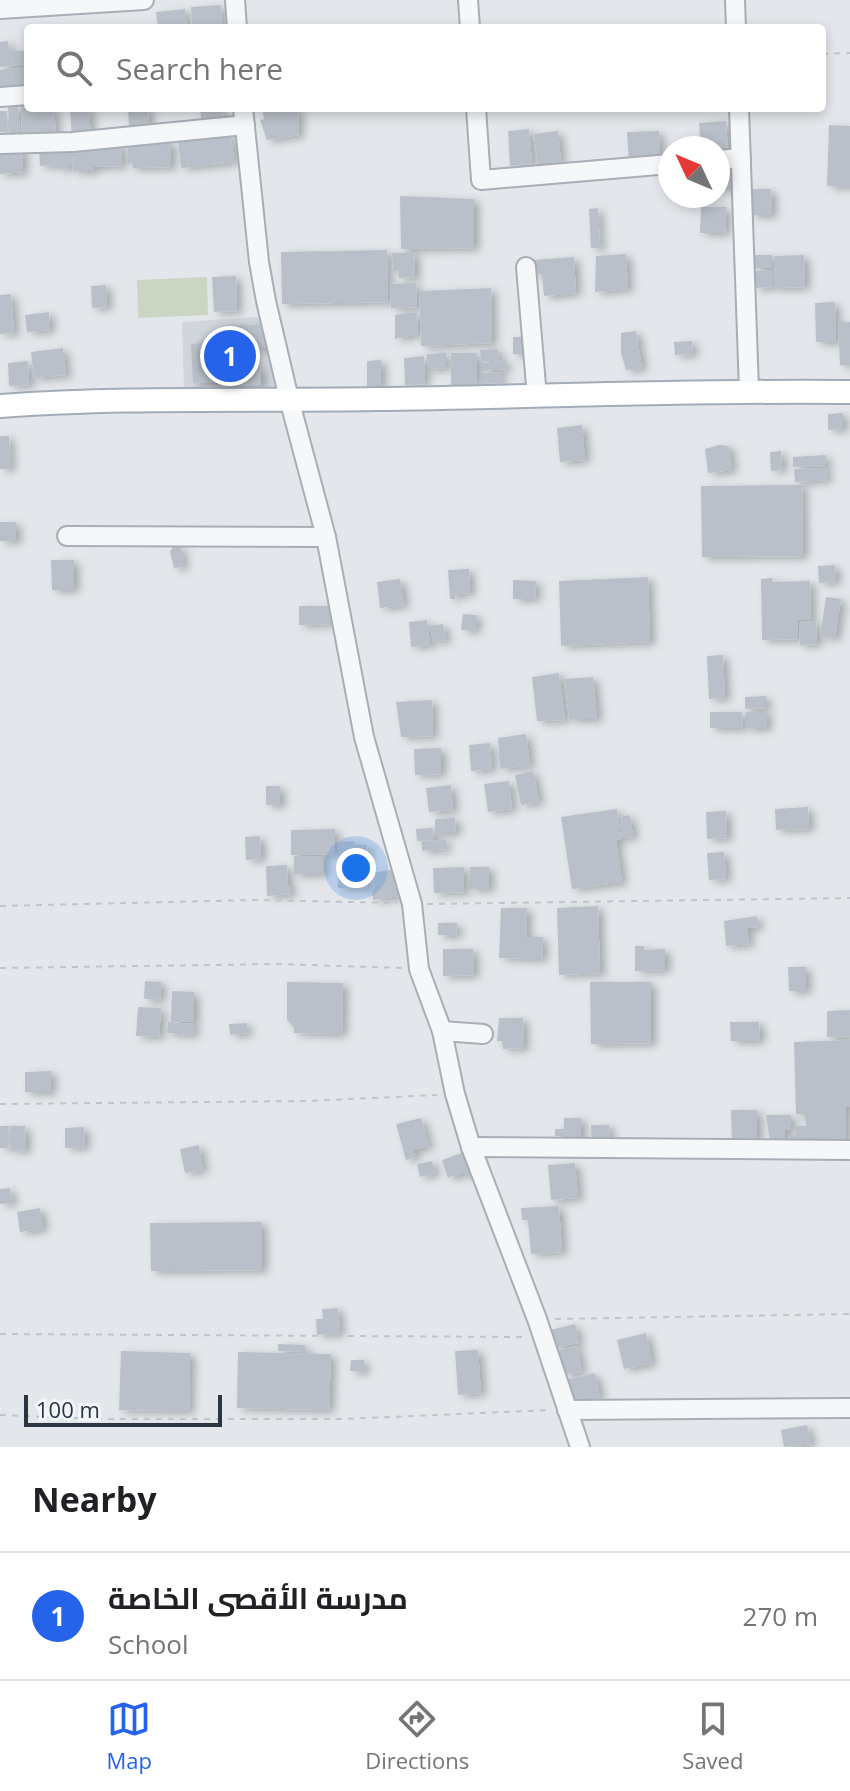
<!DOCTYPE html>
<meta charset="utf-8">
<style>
:root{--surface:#fff;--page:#f6f6f6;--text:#202124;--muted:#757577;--line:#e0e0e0;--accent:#2563eb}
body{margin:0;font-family:"Open Sans",Cairo,sans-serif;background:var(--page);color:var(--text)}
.compass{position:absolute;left:658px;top:136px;width:72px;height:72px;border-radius:50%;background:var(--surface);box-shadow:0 4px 12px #0003;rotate:314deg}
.scale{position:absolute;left:24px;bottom:20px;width:198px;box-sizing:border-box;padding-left:8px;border:4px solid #2a3544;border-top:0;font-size:22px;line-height:28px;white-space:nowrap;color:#2a3544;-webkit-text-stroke:6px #f3f6f8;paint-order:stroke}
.you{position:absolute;left:356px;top:868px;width:28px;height:28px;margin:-20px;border:6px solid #fff;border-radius:50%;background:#1a73e8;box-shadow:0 0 0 12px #1a73e833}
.badge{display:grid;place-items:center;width:52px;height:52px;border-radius:50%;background:var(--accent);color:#fff;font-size:26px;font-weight:700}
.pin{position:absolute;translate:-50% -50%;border:4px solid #fff;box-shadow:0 2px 8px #0006}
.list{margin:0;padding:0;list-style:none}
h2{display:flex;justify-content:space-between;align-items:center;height:104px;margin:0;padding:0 32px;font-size:34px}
h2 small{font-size:26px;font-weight:400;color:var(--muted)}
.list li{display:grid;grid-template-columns:52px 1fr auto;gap:24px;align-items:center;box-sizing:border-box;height:128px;padding:0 32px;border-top:2px solid var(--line)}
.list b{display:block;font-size:30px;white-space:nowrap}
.list p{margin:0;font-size:26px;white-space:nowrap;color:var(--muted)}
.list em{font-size:26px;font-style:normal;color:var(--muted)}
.icon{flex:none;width:44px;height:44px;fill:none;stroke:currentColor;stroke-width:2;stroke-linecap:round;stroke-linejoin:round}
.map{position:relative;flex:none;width:850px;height:1447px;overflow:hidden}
.search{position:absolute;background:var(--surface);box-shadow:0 4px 12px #0003;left:24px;right:24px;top:24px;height:88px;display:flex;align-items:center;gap:20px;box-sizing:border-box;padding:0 28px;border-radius:8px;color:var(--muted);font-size:30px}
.sheet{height:232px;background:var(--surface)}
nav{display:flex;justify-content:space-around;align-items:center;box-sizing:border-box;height:112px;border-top:2px solid var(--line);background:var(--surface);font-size:22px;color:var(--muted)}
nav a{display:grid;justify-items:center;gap:4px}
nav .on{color:var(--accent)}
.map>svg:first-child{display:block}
.built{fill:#d1d6dd}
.green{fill:#cad5c4}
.building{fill:#bac0c9;filter:url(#shadow)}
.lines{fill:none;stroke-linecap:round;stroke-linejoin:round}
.minor-casing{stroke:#a8aeb6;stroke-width:22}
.major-casing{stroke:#a2acb7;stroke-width:26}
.path{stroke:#c1c5ca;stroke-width:2;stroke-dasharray:6 6;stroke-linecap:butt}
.minor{stroke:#f6f7f9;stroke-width:18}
.major{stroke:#fff;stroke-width:22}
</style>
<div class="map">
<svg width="850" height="1447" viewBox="0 0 850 1447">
<defs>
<filter id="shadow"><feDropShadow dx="5.5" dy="3" stdDeviation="4" flood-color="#0004"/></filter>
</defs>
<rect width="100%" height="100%" fill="#e3e7eb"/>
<polygon class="built" points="272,316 281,390 184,393 182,322"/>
<polygon class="green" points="207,277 208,315 138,318 137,280"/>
<g class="building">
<polygon points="221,5 222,25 192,27 191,7"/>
<polygon points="185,9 187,28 158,28 156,12"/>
<polygon points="8,41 9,50 28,51 28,64 0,67 0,42"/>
<polygon points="12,68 28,68 28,94 0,95 0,70"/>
<polygon points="18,106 20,136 10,137 8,107"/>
<polygon points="21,106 54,108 56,135 22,137"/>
<polygon points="70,108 89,108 91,138 72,140"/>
<polygon points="128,108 148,108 149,127 129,128"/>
<polygon points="200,108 223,108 224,122 202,125"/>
<polygon points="262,108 298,108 299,135 267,140 260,120 264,119"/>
<polygon points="0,111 7,111 8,132 0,132"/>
<polygon points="726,121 728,153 718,153 718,148 701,148 699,123"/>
<polygon points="829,125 850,126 850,187 827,186"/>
<polygon points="529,129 532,164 510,166 508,131"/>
<polygon points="558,131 561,162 538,165 534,134"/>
<polygon points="659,131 660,161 629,163 627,132"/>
<polygon points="231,134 234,162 181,168 178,140"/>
<polygon points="171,141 171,167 133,168 132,163 128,163 128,142"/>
<polygon points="95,143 121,143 122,166 94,167 94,171 73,171 72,148 94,147 95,157"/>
<polygon points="71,145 72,164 69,165 69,168 59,169 59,165 40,166 39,147"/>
<polygon points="22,147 23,172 0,174 0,149"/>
<rect x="718" y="160" width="14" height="28"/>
<polygon points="751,189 771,189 772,215 751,215"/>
<polygon points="400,196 474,199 474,248 401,249"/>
<polygon points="701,207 726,207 725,233 700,233"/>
<polygon points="598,208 600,248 591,248 589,209"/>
<polygon points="387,250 388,302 282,304 281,252"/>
<polygon points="414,252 415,277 399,278 399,270 393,270 392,253"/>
<polygon points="626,254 628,289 595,292 596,256"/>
<rect x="753" y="255" width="19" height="13"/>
<polygon points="804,255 805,287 775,288 774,256"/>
<polygon points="574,257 576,293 544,296 542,274 534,275 533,260"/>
<polygon points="773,270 773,287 755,288 754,271"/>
<polygon points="236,276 237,311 214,312 212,277"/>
<polygon points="416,283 417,307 391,308 390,284"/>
<polygon points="106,285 107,307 92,308 91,286"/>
<polygon points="491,288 492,343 421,346 419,291"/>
<polygon points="11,294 14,333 0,334 0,295"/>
<polygon points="835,302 836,342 816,342 815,303"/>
<polygon points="49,312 50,330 27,332 25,315"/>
<polygon points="407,313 417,313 418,334 395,339 395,315"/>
<polygon points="838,322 850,322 850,365 840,365"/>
<polygon points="269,324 270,348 256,348 254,342 241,345 242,367 260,366 261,385 225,386 222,326"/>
<polygon points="636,331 642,368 626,370 621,353 621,333"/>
<rect x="513" y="337" width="12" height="17"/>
<polygon points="692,341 693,354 675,355 674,342"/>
<polygon points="219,342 221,382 193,383 191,344"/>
<polygon points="63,348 66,375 34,378 31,352"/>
<polygon points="498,349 499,360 481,362 480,350"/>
<polygon points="446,353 446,368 427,369 427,354"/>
<rect x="451" y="353" width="26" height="32"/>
<polygon points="424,356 425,384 405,385 404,358"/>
<polygon points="381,360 381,387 367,387 367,361"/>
<polygon points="28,361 29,385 9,386 8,363"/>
<polygon points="506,361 506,369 482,371 482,363"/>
<polygon points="500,372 501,383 482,384 482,373"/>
<polygon points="843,413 843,429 828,430 828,414"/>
<polygon points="582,425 585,460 560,462 557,428"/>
<polygon points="0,436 9,436 10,469 0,469"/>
<polygon points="719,445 729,446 732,470 708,473 705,449"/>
<polygon points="781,451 782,470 771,471 770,452"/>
<polygon points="826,455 826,466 793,467 793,457"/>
<polygon points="826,468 827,480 795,482 794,469"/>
<polygon points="802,485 803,556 702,557 701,486"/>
<rect x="0" y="522" width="16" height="19"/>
<polygon points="181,546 183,567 174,568 170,552 173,547"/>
<polygon points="51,560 74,560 74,590 52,590"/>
<polygon points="835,565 836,582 819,583 818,566"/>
<polygon points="469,569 470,593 455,594 455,599 450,599 448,570"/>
<polygon points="648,577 650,642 561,646 559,581"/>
<polygon points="772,578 772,582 810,581 811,620 798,620 798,639 762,640 761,579"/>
<polygon points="400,579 404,605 380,608 377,582"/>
<polygon points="513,580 536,581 535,599 513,599"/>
<polygon points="826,597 841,599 835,638 820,636"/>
<polygon points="299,606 330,606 330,624 299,625"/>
<polygon points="463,614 477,615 475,631 461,630"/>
<polygon points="427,620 430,645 411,647 409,622"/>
<polygon points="816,621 817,644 800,645 799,622"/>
<polygon points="443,624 446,640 433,642 430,626"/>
<polygon points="723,655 725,698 709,699 707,656"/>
<polygon points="559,673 565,720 537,721 532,677"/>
<polygon points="593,677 597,719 569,719 565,679"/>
<polygon points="766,696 766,708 745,709 745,697"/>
<polygon points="432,700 433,736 401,737 396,702"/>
<polygon points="710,712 742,712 743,728 710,728"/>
<rect x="746" y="712" width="21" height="16"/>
<polygon points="526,734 530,765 500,769 498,738"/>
<polygon points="490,743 492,769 471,771 469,745"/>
<polygon points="441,748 441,774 415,775 414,749"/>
<polygon points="533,771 539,802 521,805 515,775"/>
<polygon points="509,781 512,809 488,812 484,784"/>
<polygon points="451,785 453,810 429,812 426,788"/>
<rect x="266" y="786" width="14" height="19"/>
<polygon points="808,807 809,829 776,830 775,809"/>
<polygon points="617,809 621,839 616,840 622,882 572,889 561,817"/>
<polygon points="726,811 727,838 707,839 706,812"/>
<polygon points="630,815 633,837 622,838 620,817"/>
<polygon points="455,818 456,833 435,833 435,819"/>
<polygon points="433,828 434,840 417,841 416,829"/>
<polygon points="335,829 335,854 291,855 291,830"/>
<polygon points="260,836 261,859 246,860 245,837"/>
<polygon points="446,840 446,849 422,851 422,841"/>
<polygon points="354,841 354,845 367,845 368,888 338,888 338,842"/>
<polygon points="724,852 726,879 709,880 707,853"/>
<rect x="294" y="856" width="29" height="18"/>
<polygon points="287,865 288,885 291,885 291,894 267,896 266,866"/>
<polygon points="464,867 464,892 434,893 433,868"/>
<rect x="470" y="867" width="19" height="22"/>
<polygon points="395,869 399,896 373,900 372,890 375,888 372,873"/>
<polygon points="598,906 600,973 559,975 557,908"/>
<polygon points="501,908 527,908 526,937 543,937 542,959 499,958"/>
<polygon points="757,916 758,927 747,928 749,944 726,946 724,921"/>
<polygon points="438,923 457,923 456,936 438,935"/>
<polygon points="635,946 644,946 644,950 665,949 665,970 635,971"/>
<polygon points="443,949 473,949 474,975 443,976"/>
<polygon points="788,967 806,967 806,991 789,991"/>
<polygon points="145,981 161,982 160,1000 144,999"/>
<polygon points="287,982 343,983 342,1034 294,1033 294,1027 287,1020"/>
<polygon points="590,982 651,982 651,1043 591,1044"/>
<polygon points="172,991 194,992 194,1022 171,1022"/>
<polygon points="138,1007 161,1008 159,1037 136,1036"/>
<polygon points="850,1010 850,1036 827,1037 827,1011"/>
<polygon points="499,1018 523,1018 524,1048 503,1049 502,1041 497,1041"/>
<polygon points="168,1022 194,1024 193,1035 167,1033"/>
<polygon points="730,1022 759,1022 760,1041 731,1041"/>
<polygon points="247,1023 247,1033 230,1035 229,1024"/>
<polygon points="850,1040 850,1107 846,1107 846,1143 816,1144 816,1138 795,1138 795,1146 788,1147 788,1135 796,1135 796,1126 806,1126 805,1114 796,1114 794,1042"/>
<polygon points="51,1071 51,1092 25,1092 25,1072"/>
<polygon points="731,1110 757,1110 757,1141 732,1141"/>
<polygon points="766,1115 791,1115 791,1130 784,1130 785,1141 770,1142"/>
<polygon points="421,1118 429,1146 413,1150 415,1157 406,1160 396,1124"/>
<polygon points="564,1118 581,1118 581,1142 566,1143 566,1136 555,1136 555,1129 564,1129"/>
<polygon points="591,1125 609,1125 610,1148 592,1148"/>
<polygon points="0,1126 9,1126 8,1148 0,1148"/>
<polygon points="10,1126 25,1126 26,1150 11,1151"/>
<polygon points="84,1127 85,1147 65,1148 65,1128"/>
<polygon points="199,1145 203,1170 185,1173 180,1149"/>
<polygon points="470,1150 477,1173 466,1177 465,1172 448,1178 442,1160"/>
<polygon points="432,1161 435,1173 420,1177 417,1164"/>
<polygon points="575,1163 578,1198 551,1200 548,1165"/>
<polygon points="10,1188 12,1203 0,1204 0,1189"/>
<polygon points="559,1206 562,1252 531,1254 528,1220 522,1220 521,1208"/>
<polygon points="40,1208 43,1229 20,1232 17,1212"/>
<polygon points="262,1222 262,1270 151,1271 150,1223"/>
<polygon points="338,1308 340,1333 317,1335 316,1319 323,1319 322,1309"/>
<polygon points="575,1324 579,1343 554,1348 550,1330"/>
<polygon points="646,1333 652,1363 624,1369 617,1340"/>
<polygon points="278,1344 305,1345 305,1352 278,1351"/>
<polygon points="577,1346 582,1371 565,1375 559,1350"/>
<polygon points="478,1350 481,1393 458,1395 455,1351"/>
<polygon points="121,1351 190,1353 189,1411 119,1410"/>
<polygon points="238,1352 331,1354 329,1410 237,1408"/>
<polygon points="351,1360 364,1360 364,1372 350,1371"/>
<polygon points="595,1373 600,1398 572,1404 566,1380"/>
<polygon points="807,1425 811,1444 784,1447 781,1430"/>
</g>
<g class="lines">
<defs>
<g id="minor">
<polyline points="235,0 237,28"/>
<polyline points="468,0 470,28"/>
<polyline points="735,0 736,28"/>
<polyline points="0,9 144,0"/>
<polyline points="0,97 28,95"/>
<polyline points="243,108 259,262 266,301 289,399 326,537 364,737 412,904 419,969 442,1031 455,1094 471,1147 537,1319 580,1447"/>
<polyline points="476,108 481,180 670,164"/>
<polyline points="739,108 749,391"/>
<polyline points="0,144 73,142 245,125"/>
<polyline points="718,160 741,158"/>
<polyline points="526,267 537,397"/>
<polyline points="67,536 326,537"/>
<polyline points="442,1031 483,1034"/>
<polyline points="471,1147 850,1150"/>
<polyline points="567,1410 850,1408"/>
</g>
<path id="major" d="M0,406C125,397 251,401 376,399C534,397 692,390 850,392"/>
</defs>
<use href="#minor" class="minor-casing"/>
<use href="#major" class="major-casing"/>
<g class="path">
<polyline points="822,54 850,53"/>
<polyline points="427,904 850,898"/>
<polyline points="0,906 254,900 397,903"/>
<polyline points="0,968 278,964 402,968"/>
<polyline points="0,1104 307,1101 437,1095"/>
<polyline points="555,1319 850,1314"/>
<polyline points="0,1334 525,1337"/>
<polyline points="0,1415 100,1419 344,1419 550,1410"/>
</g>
<use href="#minor" class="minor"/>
<use href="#major" class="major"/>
</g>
</svg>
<svg class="compass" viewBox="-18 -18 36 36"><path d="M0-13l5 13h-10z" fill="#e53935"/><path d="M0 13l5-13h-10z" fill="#757577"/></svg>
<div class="scale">100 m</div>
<div class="you"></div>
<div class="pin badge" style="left:230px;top:356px">1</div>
<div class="search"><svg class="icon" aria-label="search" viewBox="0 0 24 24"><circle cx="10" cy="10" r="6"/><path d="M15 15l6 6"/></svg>Search here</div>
</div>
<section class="sheet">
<h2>Nearby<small></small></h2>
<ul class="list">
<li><span class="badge">1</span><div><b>مدرسة الأقصى الخاصة</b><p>School</p></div><em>270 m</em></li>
</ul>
</section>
<nav>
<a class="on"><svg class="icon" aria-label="map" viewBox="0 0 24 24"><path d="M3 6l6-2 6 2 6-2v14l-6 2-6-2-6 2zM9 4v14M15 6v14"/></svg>Map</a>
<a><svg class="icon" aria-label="directions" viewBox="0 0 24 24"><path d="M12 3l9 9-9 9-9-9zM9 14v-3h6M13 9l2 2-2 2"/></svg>Directions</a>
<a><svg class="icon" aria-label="saved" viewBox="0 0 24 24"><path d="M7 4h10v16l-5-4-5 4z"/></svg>Saved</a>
</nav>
